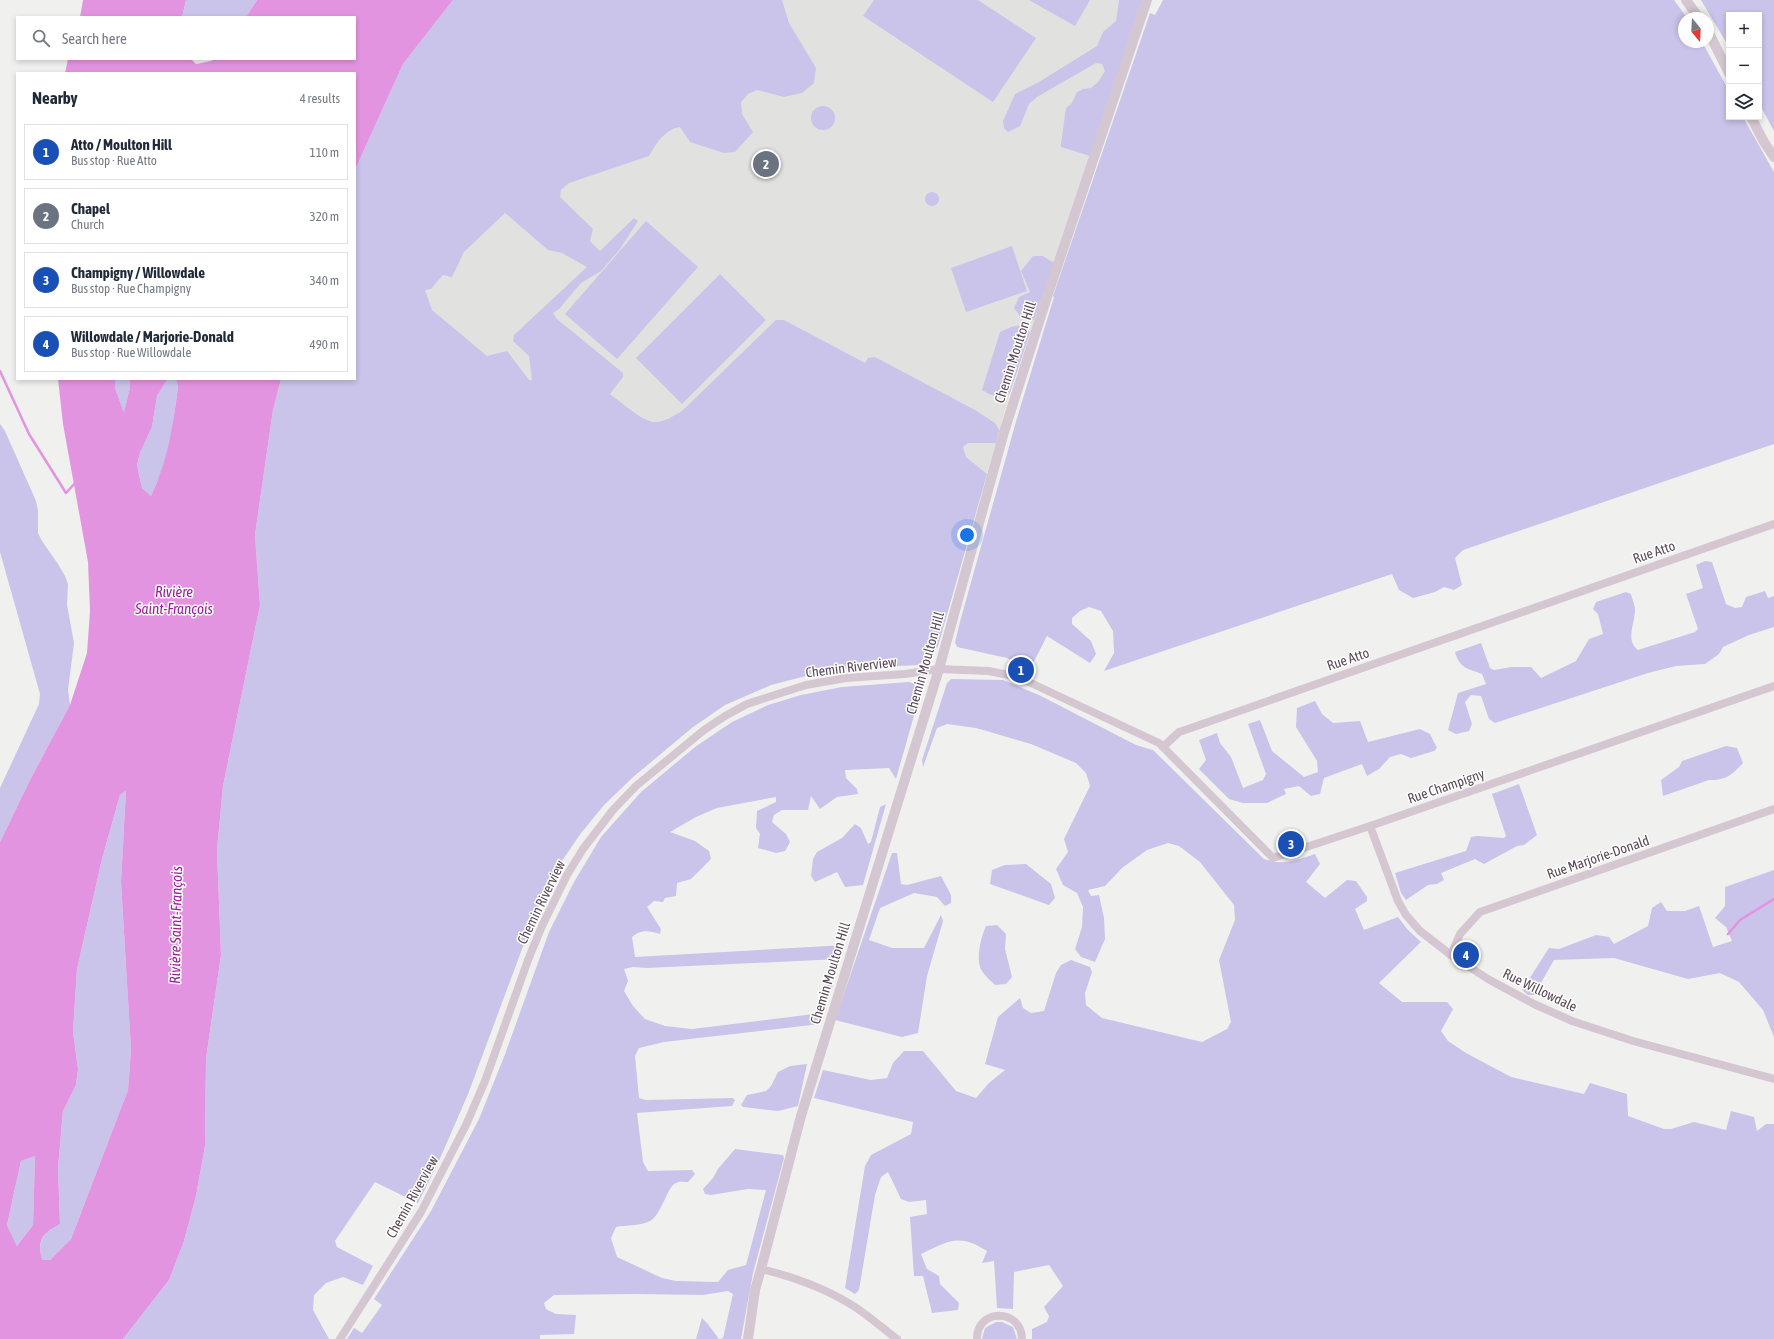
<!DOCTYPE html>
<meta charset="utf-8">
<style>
:root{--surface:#fff;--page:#f6f6f7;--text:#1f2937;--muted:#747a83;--line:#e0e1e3;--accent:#ce2c92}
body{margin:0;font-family:"Asap Condensed",sans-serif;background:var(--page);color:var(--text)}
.controls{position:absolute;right:12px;top:12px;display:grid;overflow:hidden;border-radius:0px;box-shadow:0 2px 6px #0003}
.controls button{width:36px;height:36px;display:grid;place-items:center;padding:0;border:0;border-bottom:1px solid var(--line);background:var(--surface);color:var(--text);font:20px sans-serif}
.compass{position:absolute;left:1678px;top:12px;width:36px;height:36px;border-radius:50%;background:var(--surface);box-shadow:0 2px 6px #0003;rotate:162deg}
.you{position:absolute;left:967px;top:535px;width:14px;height:14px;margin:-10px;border:3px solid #fff;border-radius:50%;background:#1a73e8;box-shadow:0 0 0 6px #1a73e833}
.badge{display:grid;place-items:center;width:26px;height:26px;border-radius:50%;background:var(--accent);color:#fff;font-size:13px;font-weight:700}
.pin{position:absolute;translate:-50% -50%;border:2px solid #fff;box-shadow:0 1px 4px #0006}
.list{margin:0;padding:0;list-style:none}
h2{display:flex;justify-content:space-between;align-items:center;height:52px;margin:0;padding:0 16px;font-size:17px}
h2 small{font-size:13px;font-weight:400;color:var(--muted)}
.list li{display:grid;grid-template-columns:26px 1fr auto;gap:12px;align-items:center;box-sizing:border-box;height:56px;margin:0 8px 8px;padding:0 8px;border:1px solid var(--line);border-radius:0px}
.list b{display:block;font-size:15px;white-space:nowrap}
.list p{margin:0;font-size:13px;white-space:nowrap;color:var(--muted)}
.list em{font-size:13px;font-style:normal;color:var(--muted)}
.icon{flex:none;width:22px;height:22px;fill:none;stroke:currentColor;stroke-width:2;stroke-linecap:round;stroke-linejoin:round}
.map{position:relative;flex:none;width:1774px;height:1339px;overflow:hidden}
.search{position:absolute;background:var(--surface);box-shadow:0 2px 6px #0003;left:16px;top:16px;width:340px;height:44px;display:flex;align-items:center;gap:10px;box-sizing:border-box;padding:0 14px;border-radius:0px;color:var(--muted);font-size:15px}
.panel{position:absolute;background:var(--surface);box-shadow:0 2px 6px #0003;left:16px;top:72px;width:340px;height:308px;border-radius:0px}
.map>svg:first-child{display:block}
.education{fill:#e1e2e0}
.green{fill:#cac3ea;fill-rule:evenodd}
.water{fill:#e394e1;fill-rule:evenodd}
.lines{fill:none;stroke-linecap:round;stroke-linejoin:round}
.stream{stroke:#e394e1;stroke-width:2.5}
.minor{stroke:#d5c7d1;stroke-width:8}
.tertiary{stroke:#d5c7d1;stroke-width:10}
.labels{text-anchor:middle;stroke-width:3;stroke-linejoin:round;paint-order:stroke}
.street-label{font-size:14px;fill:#5b4956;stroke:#fff}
.water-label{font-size:15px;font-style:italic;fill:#9b1c99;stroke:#fff}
</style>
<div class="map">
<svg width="1774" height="1339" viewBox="0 0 1774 1339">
<rect width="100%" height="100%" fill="#f0f1ef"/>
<polygon class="education" points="453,0 1144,0 1010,393 938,646 926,661 918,665 850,668 817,673 771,685 725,705 693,727 633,777 604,805 581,833 555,871 532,922 468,1094 438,1163 418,1203 375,1182 281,379 355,379 355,170"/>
<g class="green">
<polygon points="186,0 257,0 246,17 182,17"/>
<path d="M453,0H782L789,23L816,68L814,83L802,93L784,97L757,90L748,94L741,102L742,114L753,132L735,152L724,153L690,142L680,127C665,129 656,144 649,156L569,183L561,190L560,197L593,229L590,241L600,251L634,218L638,221L620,249L601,271L581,283L559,309L553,313L557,319L623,373V377L610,394C620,401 644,423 655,422C665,422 673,416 682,411L776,320H784L865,363L868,358L875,357L975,410L995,423L999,430L996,443H968L963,447L966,457L987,474L938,646L926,661L918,665L850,668L817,673L771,685L725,705L693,727L633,777L604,805L581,833L555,871L532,922L468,1094L438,1163L418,1203L375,1182L335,1241L337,1247L373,1266L363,1285L343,1277L326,1283L314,1295L313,1310L329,1339H123L169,1280L184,1241L196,1196L205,1146L206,1059L221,955L217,850L223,786L260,605L255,535L273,410L281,379H355V170L403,64ZM505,213L548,250L562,253L587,267L514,335L513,341L529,356L532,380H529L507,351L487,356L432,310L425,290L431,289L443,275L452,277L464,252Z"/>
<polygon points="874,0 978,0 1036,38 993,102 863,16"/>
<polygon points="1029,0 1090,0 1075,26"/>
<polygon points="1119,0 1142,0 1090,156 1061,147 1061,144 1066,108 1072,103 1077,92 1083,89 1091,88 1098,82 1105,71 1102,64 1096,63 1037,97 1029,104 1020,126 1008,132 1004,128 1003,121 1015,94 1039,82 1097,46 1103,32 1116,21"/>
<polygon points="1163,0 1674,0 1687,18 1684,18 1684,42 1702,42 1729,91 1729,117 1743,117 1774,172 1774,444 1463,550 1455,558 1462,585 1454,590 1444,587 1435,592 1413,598 1399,590 1392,574 1104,671 1114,653 1113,631 1101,611 1089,607 1080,611 1072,618 1072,624 1091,641 1096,654 1090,663 1047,636 1030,669 1007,658 957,647 955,642 961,618 1017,418 1054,297 1053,296 1150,13 1155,15"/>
<polygon points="1701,0 1774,0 1774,131 1759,103 1759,15 1729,15 1729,47"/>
<circle cx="823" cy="118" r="12"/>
<circle cx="932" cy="199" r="7"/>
<polygon points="646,221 698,267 617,359 565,314"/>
<polygon points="1012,246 1027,291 966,312 951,268"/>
<polygon points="1033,256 1043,256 1054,263 1034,320 1020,316 1014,308 1019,297 1030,292 1021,271"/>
<polygon points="720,274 766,320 682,404 636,358"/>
<polygon points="1020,325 1030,332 1010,393 1003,398 989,394 982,390 1000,332 1011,327"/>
<polygon points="115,379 130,379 130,387 124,414 115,388"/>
<polygon points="176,379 178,387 171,438 162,471 151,496 142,488 137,465 140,453 152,427 157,396 167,380"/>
<polygon points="0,424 5,431 36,501 38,511 38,533 42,541 58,564 65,576 68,584 67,605 74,643 68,690 70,705 31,778 0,842 0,788 39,704 40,694 0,552"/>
<path d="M1705,561L1712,562L1726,604L1735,608L1742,607L1746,597L1765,591L1768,598L1774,596V627L1749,635L1723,647L1719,654L1705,664L1676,666L1648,673L1495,723L1489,719L1481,696L1471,695L1465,702L1472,724L1469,731L1456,734L1448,730L1458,693L1486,684L1482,674C1467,668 1460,669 1455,652L1481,643L1490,668L1494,670L1512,667H1531L1541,678L1576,661L1589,639L1603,634L1598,614L1593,609L1596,602L1626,592L1631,594C1632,599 1635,605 1635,610C1635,624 1625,640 1638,650L1695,632L1698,629L1686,594L1703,588L1696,565Z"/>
<path d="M951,679L1003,680L1039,695L1136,745L1153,750L1264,859C1282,866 1298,860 1315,854L1320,864L1306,882L1325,898L1347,880L1356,881L1367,897V901L1355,909L1364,930L1398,917L1408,930L1421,942L1379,983L1402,1002H1447L1453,1009L1441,1031L1448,1041L1466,1053L1511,1077L1584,1094L1590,1083L1627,1094L1628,1116L1664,1129H1671L1694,1122L1726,1130L1731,1111L1754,1117L1757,1131L1766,1124H1774V1339H1032V1329L1047,1322L1049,1316L1044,1307L1063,1286L1049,1265L1014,1272L1013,1309L997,1308L994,1261L982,1263L987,1251C959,1233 948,1241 921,1254L927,1269L939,1276L940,1284L959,1303L958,1310L932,1313L923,1276H914L910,1217L927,1214L926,1200L909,1202L901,1199L888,1172L881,1177L875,1195L859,1290L855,1294L845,1288L865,1166L871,1155L911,1134L913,1122L814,1098L823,1070L871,1080L887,1078L893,1063L904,1051H923L956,1091L976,1098L989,1083L1005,1070L985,1064L998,1017L1020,998L1023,1008L1031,1013L1044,1011L1056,973L1061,965L1071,960L1090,967L1092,972L1085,993L1086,1005L1102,1018L1202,1042L1227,1029L1231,1022L1219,960L1235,920L1234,905L1200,862L1179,846L1168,843L1147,850L1122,868L1105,886L1088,890L1091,896L1099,895L1104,918L1105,939L1095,962L1081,957L1075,949L1082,927L1083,907L1077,893L1063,885L1056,869L1068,852L1064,839L1090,786L1086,773L1076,763L1031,744L976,728L947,724L937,728L923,767L922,760L947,683Z"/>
<path d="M909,682L919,685L921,691L896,779L889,768L845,770L846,778L857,789L858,794L837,797L820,809L811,796L808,810H782L774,815L772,822L786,834L790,842L785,851L776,853L758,848L760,834L756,828L757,811L776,802V797L717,808L696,817L670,832L695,841L709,851L711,859L691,879L677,883L676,896L665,898L663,902L654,901L647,907L661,929L660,934C648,931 642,929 632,937L635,957L845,945L840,959L647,968L633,967L624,969L628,981L624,991L633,1006L645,1019L665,1026L692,1029L814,1014L826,985H833L820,1024L664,1042L639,1048L635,1056L639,1098L646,1100L733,1098L735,1100L732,1106L637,1113L643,1162L648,1171L692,1170L695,1174L688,1182C685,1182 679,1181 676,1183C668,1185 661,1216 650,1221C641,1226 626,1225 616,1227L611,1238L617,1257L662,1278L676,1281L718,1282L728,1270L746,1265L766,1190L748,1189L711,1195L705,1194L703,1189L713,1178L718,1169L735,1149L783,1155L784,1158L753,1273L741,1339H720L723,1338L733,1294L728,1291L703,1295L634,1294L554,1295L544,1303L546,1309L556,1314L576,1315L574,1334L540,1335V1339H347L354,1328L362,1333L382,1305L374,1299L431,1211L479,1119L504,1057L549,932L574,882L601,837L641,792L695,747L732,722L768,705L801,695L842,687Z"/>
<polygon points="1315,701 1322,714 1333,723 1360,721 1368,742 1420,729 1430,734 1437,748 1434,751 1411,758 1401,754 1390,757 1379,769 1367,776 1362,764 1324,778 1320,794 1311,796 1299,786 1284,789 1286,794 1267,803 1243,803 1229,799 1199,769 1206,760 1199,740 1217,733 1220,743 1231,757 1243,788 1263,780 1266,774 1248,724 1260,720 1272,751 1304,777 1318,772 1317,761 1296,727 1297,708"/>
<path d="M1726,746L1737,748L1743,763C1733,774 1725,781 1709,780L1663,796L1661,780L1679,767L1682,761Z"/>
<polygon points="1519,784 1537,835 1524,845 1517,846 1484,864 1475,859 1441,873 1444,880 1437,884 1428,885 1406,900 1401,893 1395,873 1466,851 1471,837 1477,836 1504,838 1506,836 1492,794"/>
<path d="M126,789L121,882L131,1050L128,1090L71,1239L50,1260H41C39,1238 41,1235 60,1224L58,1168L63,1111L76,1085L78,1069L73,1032L77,969L102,859L120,795Z"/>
<polygon points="886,804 863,885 845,887 837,872 815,882 811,876 813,859 817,852 842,838 855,824 861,828 868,844 871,842 880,807"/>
<polygon points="892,853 897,853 901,884 907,885 941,876 951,895 951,903 945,906 937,897 914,893 880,908 869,940 892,948 924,948 941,915 943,921 927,976 918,1033 902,1037 835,1020"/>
<polygon points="1026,864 1051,884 1055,898 1049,905 990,884 992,870 1005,865"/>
<polygon points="1774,870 1774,1037 1763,1010 1739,982 1720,973 1688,979 1614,958 1554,960 1534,995 1528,995 1522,990 1549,948 1559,949 1596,935 1609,937 1614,944 1648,926 1652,908 1661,902 1667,911 1685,911 1699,906 1713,947 1732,941 1726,927 1715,918 1725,906 1725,887"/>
<path d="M997,925L1006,934L1005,949L1012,977L1006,984L995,985C991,981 985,976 982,971C975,960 981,937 986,926Z"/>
<polygon points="807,1064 798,1106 778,1111 743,1107 741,1105 747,1095 766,1091 771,1086 778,1072 790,1066"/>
<polygon points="35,1156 33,1225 17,1246 7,1225 21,1161"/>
<polygon points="702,1318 707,1323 719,1339 696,1339"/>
<polygon points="996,1322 1002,1322 1013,1327 1017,1339 982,1339 985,1328"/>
</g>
<g class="water">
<polygon points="83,0 186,0 182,17 80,17"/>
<polygon points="257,0 453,0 403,64 355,170 355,73 65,73 68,59 191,59 196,64 211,61 214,59 355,59 355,17 246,17"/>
<path d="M58,379H115V388L124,413L130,387V379H171L167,380L157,396L152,427L140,453L137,465L142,488L151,496C168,461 173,425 178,387L176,379H281L273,410L255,535L260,605L223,786L217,850L221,955L206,1059L205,1146L196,1196L184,1241L169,1280L123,1339H0V842L31,778L70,705L87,653L90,611L88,562L63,424ZM126,790L121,882L131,1050L128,1090L71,1239L50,1260H42C37,1239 42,1234 60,1224L58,1168L63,1111L76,1085L78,1069L73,1032L77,969L102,859L120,795ZM35,1156L33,1225L17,1246L7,1225L21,1161Z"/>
</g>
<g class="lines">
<g class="stream">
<polyline points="0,371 29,434 66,493 76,482"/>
<polyline points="1728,934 1740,920 1774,899"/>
</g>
<g class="minor">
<polyline points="1163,747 1179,732 1188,729 1774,524"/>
<polyline points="1370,826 1398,901 1406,915 1420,931 1451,955 1488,979 1534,1004 1572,1021 1633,1041 1774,1079"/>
<polyline points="1451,955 1460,934 1480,912 1774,809"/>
<path d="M761,1269C794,1277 828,1289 858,1309C871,1318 884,1329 897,1339"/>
<polyline points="340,1339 421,1212 466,1125 485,1081 528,960 542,926 567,875 583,849 613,810 636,786 704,730 725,716 747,704 806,685 846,678 905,674 939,669 989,671 1018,677 1159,743 1273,858 1370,826 1774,686"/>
<path d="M977,1339C976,1309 1021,1307 1022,1339"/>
</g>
<g class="tertiary">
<polyline points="1686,0 1699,18"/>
<polyline points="1708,31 1729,73"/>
<polyline points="1751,117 1764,142 1774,157"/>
<polyline points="748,1339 755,1290 761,1269 801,1116 939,669 1004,432 1048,294 1147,0"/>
</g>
</g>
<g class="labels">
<g class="street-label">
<text transform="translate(1015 352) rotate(-72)" y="5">Chemin Moulton Hill</text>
<text transform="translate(1654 552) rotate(-19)" y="5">Rue Atto</text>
<text transform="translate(1348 659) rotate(-19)" y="5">Rue Atto</text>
<text transform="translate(925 663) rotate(-74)" y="5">Chemin Moulton Hill</text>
<text transform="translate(851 667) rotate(-7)" y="5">Chemin Riverview</text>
<text transform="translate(1446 786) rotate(-19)" y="5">Rue Champigny</text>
<text transform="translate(1598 857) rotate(-19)" y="5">Rue Marjorie-Donald</text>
<text transform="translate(541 902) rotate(-64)" y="5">Chemin Riverview</text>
<text transform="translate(830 973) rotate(-73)" y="5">Chemin Moulton Hill</text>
<text transform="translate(1540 990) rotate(26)" y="5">Rue Willowdale</text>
<text transform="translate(412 1197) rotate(-61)" y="5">Chemin Riverview</text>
</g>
<g class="water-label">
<text x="174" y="597">Rivière<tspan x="174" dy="17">Saint-François</tspan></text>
<text transform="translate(176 925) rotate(-89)" y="5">Rivière Saint-François</text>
</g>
</g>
</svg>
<div class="controls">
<button>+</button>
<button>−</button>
<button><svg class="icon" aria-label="layers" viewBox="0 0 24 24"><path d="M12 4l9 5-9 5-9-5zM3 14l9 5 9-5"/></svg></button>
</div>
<svg class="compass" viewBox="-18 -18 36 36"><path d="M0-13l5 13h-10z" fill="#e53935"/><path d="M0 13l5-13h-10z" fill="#747a83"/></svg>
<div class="you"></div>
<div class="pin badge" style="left:1021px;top:670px;background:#1a4fb4">1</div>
<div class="pin badge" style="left:766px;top:164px;background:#6b7280">2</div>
<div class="pin badge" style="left:1291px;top:844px;background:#1a4fb4">3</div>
<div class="pin badge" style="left:1466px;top:955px;background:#1a4fb4">4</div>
<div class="search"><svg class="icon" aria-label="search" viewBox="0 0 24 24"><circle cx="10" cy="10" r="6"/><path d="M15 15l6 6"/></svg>Search here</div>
<section class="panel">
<h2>Nearby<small>4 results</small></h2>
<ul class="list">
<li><span class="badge" style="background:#1a4fb4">1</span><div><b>Atto / Moulton Hill</b><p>Bus stop · Rue Atto</p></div><em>110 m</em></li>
<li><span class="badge" style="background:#6b7280">2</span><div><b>Chapel</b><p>Church</p></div><em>320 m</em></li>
<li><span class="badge" style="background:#1a4fb4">3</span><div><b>Champigny / Willowdale</b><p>Bus stop · Rue Champigny</p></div><em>340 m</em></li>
<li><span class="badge" style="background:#1a4fb4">4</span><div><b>Willowdale / Marjorie-Donald</b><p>Bus stop · Rue Willowdale</p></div><em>490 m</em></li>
</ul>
</section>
</div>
